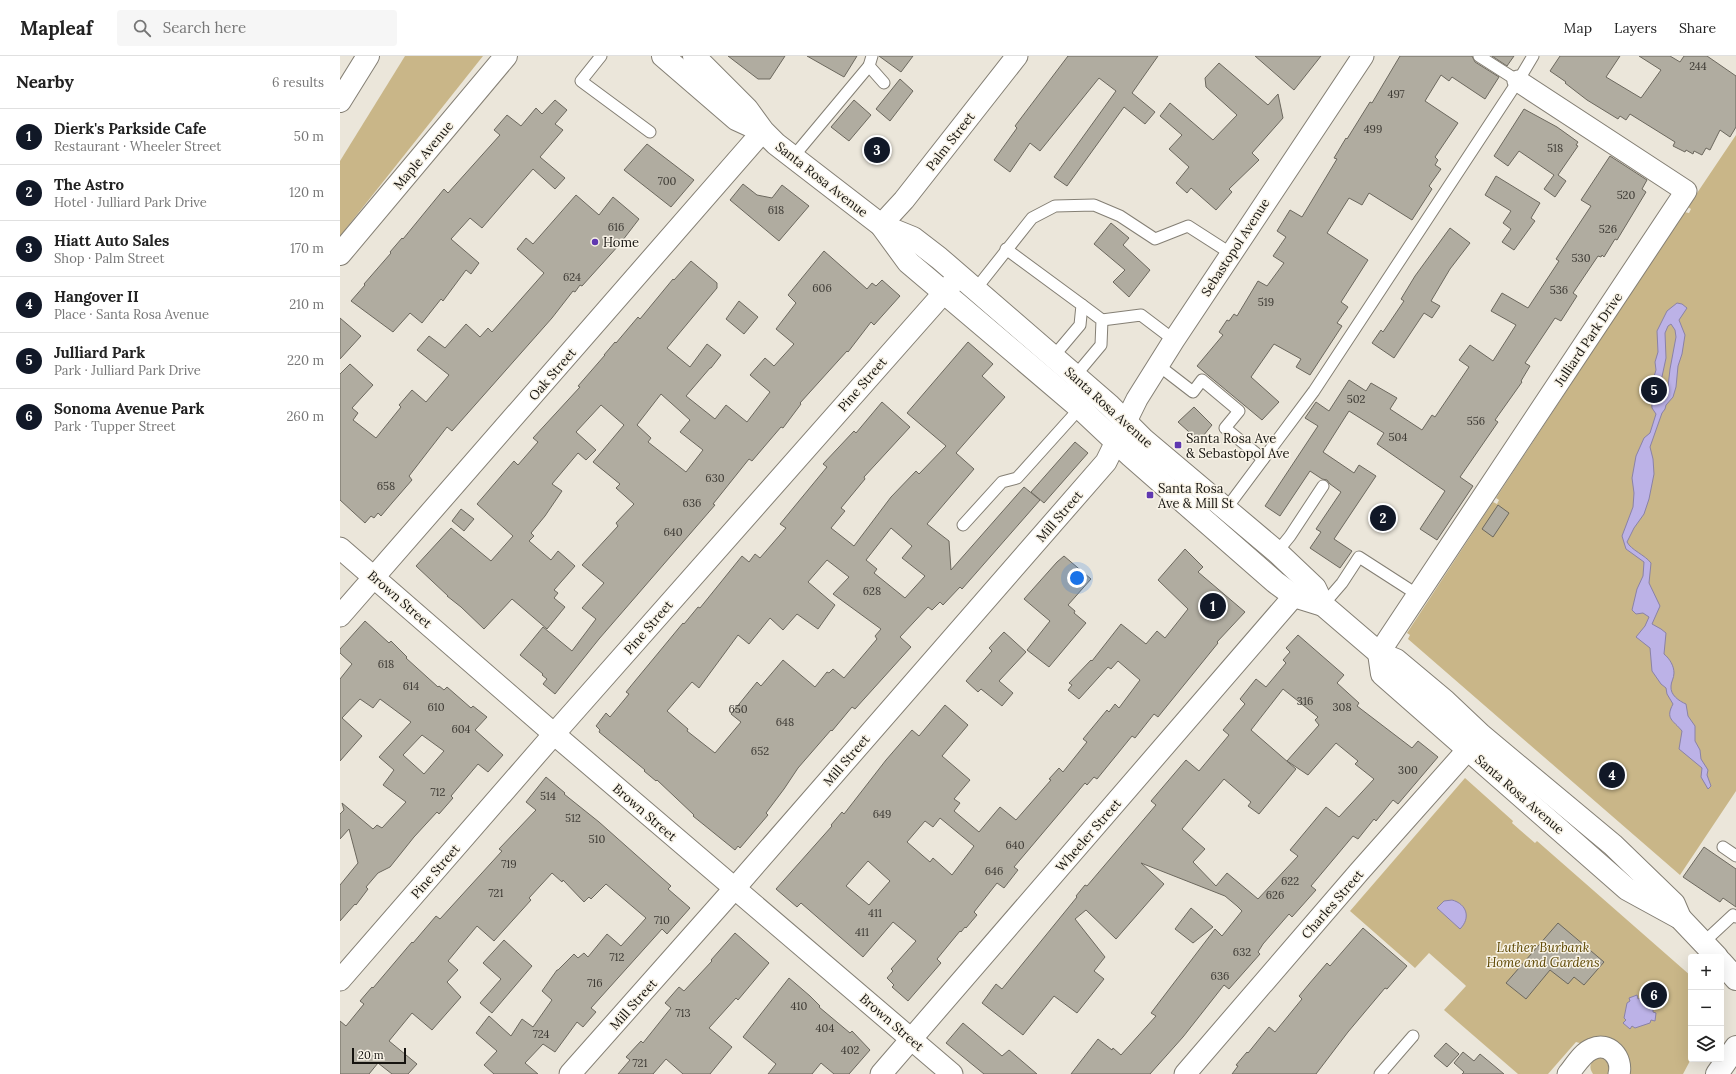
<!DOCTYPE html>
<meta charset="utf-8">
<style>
:root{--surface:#fff;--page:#f6f6f6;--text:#222;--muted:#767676;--line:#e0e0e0;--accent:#111827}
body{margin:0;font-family:Lora,serif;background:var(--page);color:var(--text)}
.controls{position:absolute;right:12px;bottom:12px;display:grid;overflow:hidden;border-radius:4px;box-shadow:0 4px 16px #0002}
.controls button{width:36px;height:36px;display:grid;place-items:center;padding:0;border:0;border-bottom:1px solid var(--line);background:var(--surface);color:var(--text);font:20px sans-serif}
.scale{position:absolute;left:12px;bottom:10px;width:54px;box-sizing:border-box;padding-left:4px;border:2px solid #15130f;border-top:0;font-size:11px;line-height:14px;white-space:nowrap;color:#15130f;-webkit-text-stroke:3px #f8f3e7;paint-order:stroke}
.you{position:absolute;left:737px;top:522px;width:14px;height:14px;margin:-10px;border:3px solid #fff;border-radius:50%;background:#1a73e8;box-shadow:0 0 0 6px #1a73e833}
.badge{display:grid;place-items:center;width:26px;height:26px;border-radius:50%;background:var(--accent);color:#fff;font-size:13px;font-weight:700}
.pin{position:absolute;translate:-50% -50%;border:2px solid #fff;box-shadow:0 1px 4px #0006}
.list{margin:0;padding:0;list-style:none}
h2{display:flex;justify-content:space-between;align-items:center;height:52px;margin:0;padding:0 16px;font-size:17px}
h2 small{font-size:13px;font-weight:400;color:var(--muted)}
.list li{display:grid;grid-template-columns:26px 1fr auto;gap:12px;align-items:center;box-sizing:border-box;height:56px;padding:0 16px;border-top:1px solid var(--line)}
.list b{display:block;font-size:15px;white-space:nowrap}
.list p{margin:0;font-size:13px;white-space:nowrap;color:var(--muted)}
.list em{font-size:13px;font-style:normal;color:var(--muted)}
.icon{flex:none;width:22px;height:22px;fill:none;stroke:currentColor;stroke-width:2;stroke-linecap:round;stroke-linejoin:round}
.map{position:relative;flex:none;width:1396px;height:1018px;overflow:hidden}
header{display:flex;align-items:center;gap:24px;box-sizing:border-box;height:56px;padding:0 20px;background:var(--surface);border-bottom:1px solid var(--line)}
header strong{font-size:19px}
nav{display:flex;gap:22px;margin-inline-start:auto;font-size:14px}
.search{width:280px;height:36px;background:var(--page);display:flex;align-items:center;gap:10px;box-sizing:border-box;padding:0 14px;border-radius:4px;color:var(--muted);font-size:15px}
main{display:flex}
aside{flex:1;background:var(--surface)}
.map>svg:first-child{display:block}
.green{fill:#c9b688}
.water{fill:#bcb2e7;stroke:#8a82a6;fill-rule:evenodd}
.building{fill:#b0aca0;stroke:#6c685e;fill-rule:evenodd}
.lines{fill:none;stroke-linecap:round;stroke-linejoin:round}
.service-casing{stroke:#847f74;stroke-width:13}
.minor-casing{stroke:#847f74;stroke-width:23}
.tertiary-casing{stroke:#847f74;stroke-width:24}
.secondary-casing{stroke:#847f74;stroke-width:24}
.motorway-casing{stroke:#847f74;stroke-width:24}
.service{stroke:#fff;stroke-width:11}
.minor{stroke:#fff;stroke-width:21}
.tertiary{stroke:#fff;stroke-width:22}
.secondary{stroke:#fff;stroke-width:22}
.motorway{stroke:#fff;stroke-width:22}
.poi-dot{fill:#5f38b0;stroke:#f8f3e7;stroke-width:1.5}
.labels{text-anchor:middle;stroke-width:3;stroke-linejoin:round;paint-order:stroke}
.number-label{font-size:11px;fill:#3c3933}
.street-label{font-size:13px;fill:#15130f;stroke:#f8f3e7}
.poi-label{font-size:13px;fill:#15130f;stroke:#f8f3e7;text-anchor:start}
.park-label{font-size:13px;font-style:italic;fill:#5e4803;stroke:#f8f3e7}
</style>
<header>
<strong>Mapleaf</strong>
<div class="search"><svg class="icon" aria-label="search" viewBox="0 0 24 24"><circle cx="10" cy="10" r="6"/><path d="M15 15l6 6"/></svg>Search here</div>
<nav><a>Map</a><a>Layers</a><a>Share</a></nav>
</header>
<main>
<aside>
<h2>Nearby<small>6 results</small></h2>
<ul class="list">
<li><span class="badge">1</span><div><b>Dierk's Parkside Cafe</b><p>Restaurant · Wheeler Street</p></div><em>50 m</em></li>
<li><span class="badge">2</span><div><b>The Astro</b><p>Hotel · Julliard Park Drive</p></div><em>120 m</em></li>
<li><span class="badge">3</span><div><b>Hiatt Auto Sales</b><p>Shop · Palm Street</p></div><em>170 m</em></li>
<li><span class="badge">4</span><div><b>Hangover II</b><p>Place · Santa Rosa Avenue</p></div><em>210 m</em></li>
<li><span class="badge">5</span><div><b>Julliard Park</b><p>Park · Julliard Park Drive</p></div><em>220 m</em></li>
<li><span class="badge">6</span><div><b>Sonoma Avenue Park</b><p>Park · Tupper Street</p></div><em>260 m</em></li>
</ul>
</aside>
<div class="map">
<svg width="1396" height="1018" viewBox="0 0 1396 1018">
<rect width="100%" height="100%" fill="#ebe6da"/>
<g class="green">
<polygon points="65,0 143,0 0,180 0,105"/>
<polygon points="1396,79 1396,735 1340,819 1068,583 1070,579 1067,577 1153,446 1157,448 1159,444 1156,442 1344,156 1349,157 1351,153 1348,151 1349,149"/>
<polygon points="1125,722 1173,765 1172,767 1195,787 1197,785 1351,920 1351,1003 1343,1018 1289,1018 1243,988 1236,986 1208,1018 1178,1018 1104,954 1126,930 1124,928 1089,897 1075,912 1010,855"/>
<path d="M1262,1001L1270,1006V1016L1268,1018H1253C1247,1009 1252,1003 1262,1001Z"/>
</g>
<g class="water">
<path d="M1337,247L1342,248L1347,252L1339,264L1345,279L1342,298L1338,310L1336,331L1333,341L1326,349L1325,353L1322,357L1310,391L1313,403L1314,418L1309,443L1304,458L1294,472L1287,486C1291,494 1305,499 1311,507L1309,527L1320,550L1312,568L1321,573L1326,577L1324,598C1330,603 1334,610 1334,617C1334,622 1331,626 1331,630C1330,639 1339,645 1346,648L1348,660L1355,670V685L1360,694L1361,703L1368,714L1367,719L1371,730L1368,733L1361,721L1362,712L1339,693L1342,675C1333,664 1325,663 1333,648L1327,638L1326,632L1321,628L1312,615L1310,592L1296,581L1305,570L1309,561L1303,557L1296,558L1292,554L1297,533L1303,520L1304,506L1286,493L1282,480L1293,451L1294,437L1292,422L1296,400L1304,382L1310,377L1316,358L1312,352L1311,335L1312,327L1316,314L1315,306L1318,296L1317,275L1327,255ZM1331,268L1335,274L1336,281L1330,313L1328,331L1324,339L1322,338L1320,330L1326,302L1325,277L1328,270Z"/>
<path d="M1112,844C1127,848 1131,862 1120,873L1097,852L1104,845Z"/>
<polygon points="1297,939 1298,943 1301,942 1313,952 1313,956 1316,957 1315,965 1311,964 1310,967 1295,972 1292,970 1290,973 1283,967 1286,964 1284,962 1287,947 1290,945 1289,942"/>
</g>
<g class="building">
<polygon points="388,0 445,0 430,23 418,23"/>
<polygon points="467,0 517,0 504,21"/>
<polygon points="539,0 573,0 561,16"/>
<polygon points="728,0 818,0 792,37 815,56 805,68 784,51 727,130 714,121 776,35 759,22 700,95 690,87 670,116 654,104 677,72 675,70"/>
<polygon points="915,0 981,0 954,34"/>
<polygon points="1060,0 1132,0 1135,6 1159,21 1145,43 1112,21 1109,25 1101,19 1085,45 1118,67 1095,101 1098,104 1095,109 1101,113 1089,130 1092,133 1072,164 1029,137 1022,149 1009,142 987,177 1028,204 1001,246 1008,251 997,267 1002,270 970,319 956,311 961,303 934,288 911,321 939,346 922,364 857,310 883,279 879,276 887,264 889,265 894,258 897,260 918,225 927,230 944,207 933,200 946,181 937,175 950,154 962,161 997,103 994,102 1006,82 1007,83 1030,46 1032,47"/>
<polygon points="1152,0 1174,0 1167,10"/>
<polygon points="1220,0 1280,0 1266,21 1301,42 1321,14 1299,0 1330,0 1340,6 1344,0 1367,0 1396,20 1396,71 1390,81 1380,74 1370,94 1366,92 1362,99 1354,95 1353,98 1346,94 1345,96 1333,90 1335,86 1290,58 1286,64 1280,60 1278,63 1247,44 1225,27 1226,26 1210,15"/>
<polygon points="879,7 928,49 938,38 943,62 912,97 919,104 889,133 892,136 876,154 851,132 847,137 836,127 849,111 829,93 842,79 820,60 830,47 873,84 897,59 866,31 865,22"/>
<polygon points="560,23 573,35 550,65 536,53"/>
<polygon points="215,44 227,54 215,68 223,74 200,101 225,122 215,133 193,113 142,172 130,162 111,183 139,207 131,218 126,214 103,245 101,243 82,267 70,257 53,276 11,245 25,229 24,228 51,197 50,196 62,182 63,183 104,133 108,137 160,79 154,74 167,59 181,70 196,52 202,58"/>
<polygon points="514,44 531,59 509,85 491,71"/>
<polygon points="1184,53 1217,71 1238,86 1236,89 1238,90 1218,119 1226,125 1215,141 1204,133 1214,119 1179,95 1168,110 1154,100"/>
<polygon points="307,88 354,124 331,151 284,114"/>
<polygon points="1270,100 1307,124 1302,133 1306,136 1277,184 1275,183 1264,201 1262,199 1261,201 1258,200 1233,237 1237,240 1221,265 1215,262 1185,307 1190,310 1181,325 1182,326 1155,364 1158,366 1120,421 1133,430 1097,484 1080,473 1105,435 1037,388 1044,377 1009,355 983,396 1014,417 1019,409 1036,420 994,483 1012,495 1000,512 970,492 981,476 976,473 1001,436 990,428 987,424 982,423 970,415 940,460 925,450 978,370 965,362 976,346 989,355 1009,324 1026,335 1031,327 1057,342 1050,353 1082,374 1092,359 1095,361 1129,311 1119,304 1130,289 1153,305 1176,269 1151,255 1162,237 1188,252 1219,205 1216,203 1251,150 1241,144"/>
<polygon points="1156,120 1200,147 1191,162 1195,165 1174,194 1162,186 1171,173 1163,167 1171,155 1145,139"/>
<polygon points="403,128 417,139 432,142 442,129 469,150 439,185 390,144"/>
<polygon points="236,139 259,159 273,141 299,163 279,189 242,230 240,229 235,236 233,235 212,262 112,375 107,371 69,420 72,424 52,447 41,460 38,457 34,462 31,460 25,467 0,444 0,318 10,308 33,329 12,352 18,357 13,364 36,382 61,351 59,349 72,334 86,346 109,319 77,294 89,280 105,292 126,268 140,281 148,272 152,276 204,217 177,193 186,182 193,188"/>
<polygon points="771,167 789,182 783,189 810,214 789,241 773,226 785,214 754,188"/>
<polygon points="1110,172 1130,187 1110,213 1091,245 1100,250 1092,262 1084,257 1054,302 1032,287 1041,274 1043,276 1064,245 1061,243 1075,220"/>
<path d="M484,195L527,233L532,227L536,230L542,224L560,240L534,269L531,266L508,296L507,295L460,347L461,348L443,372L441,371L412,405L409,403L373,448L375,449L259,583L215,638L203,628L207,623L202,619L203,618L180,599L203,571L232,595L256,563L242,552L264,527L242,509L278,470L276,467L294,448L276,432L280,428L253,406L284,369L261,349L236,376L256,394L246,404L238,397L212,428L222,435L205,460L191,477L194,480L189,485L211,504L218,495L235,510L214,534L218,537L214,542L225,551L207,573L172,543L144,573L121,551L107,540H108L76,510L111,472L151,505L173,480L137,448L174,405L178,409L198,386L193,382L240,331L238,330L265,299H264L275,286L276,287L298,261L300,263L333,223L334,224L351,205L377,227V232L327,292L350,311L367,288L381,299L371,312H370L346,340L375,363L386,349L407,366L430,336L410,319L425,302L434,310L454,288L436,273L456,247L448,239ZM321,338L350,364L340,376L363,394L346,416L308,386L311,382L297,369Z"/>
<polygon points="399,245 418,261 404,278 386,263"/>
<polygon points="0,262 21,280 0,303"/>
<path d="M628,286L653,308L642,320L665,341L616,397L634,413L587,468L609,485L611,514L684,431L700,444L622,533L620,531L603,549L600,546L592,554L588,551L560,581L571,591L515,653L512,651L492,675L491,674L458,712L444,733L426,757L428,759L400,792L398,790L395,794L353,760L354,759L317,724L316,725L304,715L305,714L259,676L260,674L256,670L266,657L270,661L289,638L286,636L295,625L343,567L344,568L358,551L360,552L402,500L409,506L415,498L420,502L446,472L440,468L487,411L483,408L514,375L516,377L542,346L570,371L524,421L525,423L501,452L505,455L491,472L514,490L551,441L576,415L579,418L606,390L567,357ZM551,472L572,490L562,502L585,520L565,542L534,517L537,513L526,504ZM487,504L509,521L493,538L541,573L535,580L537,583L504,622L493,613L489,617L487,616L475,631L443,604L421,630L417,626L391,658L401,666L375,697L347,675L348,673L327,655L352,626L359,632L398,579L409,588L430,562L443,574L457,558L478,573L495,549L468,526Z"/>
<polygon points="854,351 872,369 859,385 838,366"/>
<polygon points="735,386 748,397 704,447 691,436"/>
<polygon points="1158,449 1169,457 1153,481 1142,473"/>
<polygon points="121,453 134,463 124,475 112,465"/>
<path d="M845,493L863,511L858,516L905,556L877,586L878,587L818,661L814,658L795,682L792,680L757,723L754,721L747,729L745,727L674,811L678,814L664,832L657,827L634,856L637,859L626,872L625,871L621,876L620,875L597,903L601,907L568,945L552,931L554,929L547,922L553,915L551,913L576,885L553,866L523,901L461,847L457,851L436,833L492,770L491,769L502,756L504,758L546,704L572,674L579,680L605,649L628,669L602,700L630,724L614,743L620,747L614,755L639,776L660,751L676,764L711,724L709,723L719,712L723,716L747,686L743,683L767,654L769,656L775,648L779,652L800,624L778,605L771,613L768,611L739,643L728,634L732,629L729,627L751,604L752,605L781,568L806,588L817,575L825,582L848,553L818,524ZM600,762L634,790L612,819L593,802L590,806L567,786L585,765L593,771ZM528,805L550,825L529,849L506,830Z"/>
<polygon points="724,500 751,523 728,549 735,555 734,557 746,567 709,611 687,594 710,565 684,543 717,506"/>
<path d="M25,565L49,587L51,585L67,601L66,602L98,631L99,630L104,634L107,631L131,652L133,650L147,661L135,674L163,699L148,716L138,708L111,740L113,742L99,758L97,756L74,781L50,811L38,817L26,831L28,833L16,849L15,848L0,865V829L18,807L9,773L0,783V758L4,754L2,747L33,773L37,769L42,772L66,746L43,729L54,714L39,701L71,666L40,643L33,652L20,643L2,662L22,680L0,705V623L12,608L0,597V593ZM82,679L104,695L84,718L63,699Z"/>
<polygon points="664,576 686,596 659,625 673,637 662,650 641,633 638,636 626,625 652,595 649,592"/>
<path d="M958,579L1004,619L997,627L1019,647L1017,650L1072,692L1078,685L1098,701L1058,748L1053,744L1036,765L1034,763L1018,783L1013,780L971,830L976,834L952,861L949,858L923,888L918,896L920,898L889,933L884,929L843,981L810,1018H731L758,983L772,994L773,992L781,999L816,960L811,957L875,873L882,880L902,855L897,850L885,840L801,807L824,828L776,883L746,854L735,863L765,901L754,915L764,923L737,957L714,940L683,979L642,947L656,928L662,933L737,841L736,840L745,829L747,830L816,749L811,745L846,704L859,715L889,679L883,674L905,648L900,643L916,623L926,631L946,607L943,604L950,596L946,592ZM943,633L978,661L975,664L979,669L947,705L968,719L996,687L1018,705L1015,708L1034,723L999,761L986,751L950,794L958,800L918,843L887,817L876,830L853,806L865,793L842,773L884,723L911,746L908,750L919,758L956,713L911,674Z"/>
<polygon points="206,721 225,737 224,738 259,766 331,830 328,833 350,852 327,878 322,873 251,952 256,956 243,971 237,966 215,996 203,988 185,1007 198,1018 154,1018 144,1009 157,995 136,977 149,960 171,980 182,963 193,971 212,944 202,935 217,914 218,914 234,898 238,902 244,897 248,901 267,878 281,890 306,862 266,828 251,843 249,841 244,846 223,824 222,826 212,817 189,842 191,844 154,885 137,870 108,905 118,914 107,926 121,941 92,974 72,957 49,985 77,1008 68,1018 52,1018 38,1007 29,1018 0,1018 0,965 6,970 24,948 20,945 32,931 33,932 72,886 73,887 96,860 100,863 162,795 159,793 196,754 186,746"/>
<polygon points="1364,791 1396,813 1396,851 1383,842 1380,846 1343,821"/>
<polygon points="851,852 873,871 853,887 835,873"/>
<polygon points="1218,867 1264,906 1244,929 1234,921 1228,928 1210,914 1186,943 1166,927"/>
<polygon points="1023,872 1067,910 1047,933 1045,932 1008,976 976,1018 892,1018 898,1010 896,1009 907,996 908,997 929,971 935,976 962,943 959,940 969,928 987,907 990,910"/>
<polygon points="395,877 429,907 398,944 396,942 369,972 392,991 370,1018 343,1018 326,1003 313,1018 278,1018 290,1004 286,1001 301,985 303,987 331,952 325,947 339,931 344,935 372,905 371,904"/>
<polygon points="164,884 192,910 152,957 140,947 161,923 143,907"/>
<polygon points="449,922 470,940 480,950 479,951 510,977 512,975 530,994 509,1018 494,1018 481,1007 472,1018 428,1018 436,1008 403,981"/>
<polygon points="623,967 662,1000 669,994 697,1018 644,1018 606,987"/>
<polygon points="1106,987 1119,998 1107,1011 1094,1000"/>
<polygon points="1123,996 1134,1005 1140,998 1164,1018 1122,1018 1124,1016 1114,1007"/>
</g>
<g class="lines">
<defs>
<g id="service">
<polyline points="261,0 241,25 310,76"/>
<polyline points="1139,0 1178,25"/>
<polyline points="529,10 532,0"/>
<polyline points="453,101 529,10 544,27"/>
<polyline points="666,193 742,249 740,269 713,301"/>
<polyline points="635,234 692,162 715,150 754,149 780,160 815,183 848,170 890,197"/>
<polyline points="762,264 801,259 834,284"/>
<polyline points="818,309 853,336 862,324 899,355 885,372 923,403"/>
<polyline points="735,320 761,289 762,264 742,249"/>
<polyline points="886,453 974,335 1178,25 1193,0"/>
<polyline points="623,469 662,426 677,422 740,352"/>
<polyline points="937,496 950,480 983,430"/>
<polyline points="983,549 1002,527 1019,501 1078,539"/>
<polyline points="1383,791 1396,800"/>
<polyline points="1364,886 1393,859 1396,861"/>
<polyline points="1040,1018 1073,980"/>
</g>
<g id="minor">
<polyline points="541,169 564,144 677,0"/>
<polyline points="0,492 214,678 612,1018"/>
<polyline points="0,560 423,75"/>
<polyline points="1039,597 1346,135 1178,25"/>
<polyline points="0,924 214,678 616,223"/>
<polyline points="230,1018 394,833 766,406 797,343 834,284 1023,0"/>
<polyline points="541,1018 954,540"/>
<polyline points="845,1018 1019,816 1139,681"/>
<path d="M1228,1018C1235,1010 1242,997 1252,993C1269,985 1283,1002 1279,1018"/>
</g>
<polyline id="tertiary" points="1377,1018 1396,991"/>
<g id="secondary">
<polyline points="323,0 396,63 420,74"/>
<polyline points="354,0 407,53 423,75 436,88 541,169 568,206 740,352 791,400 935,526 954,540 983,549 1039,597 1056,604 1105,645 1141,679 1273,789 1334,848 1340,862"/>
<polyline points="541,169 573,182 599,202 769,349 804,384 937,496 975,532 983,549"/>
<polyline points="0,198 166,0"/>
<polyline points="1039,597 1042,618 1287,833 1340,862 1377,901"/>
<polyline points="1381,906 1396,923"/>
</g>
<polyline id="motorway" points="0,45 28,0"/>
</defs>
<use href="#service" class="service-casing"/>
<use href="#minor" class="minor-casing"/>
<use href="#tertiary" class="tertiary-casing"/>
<use href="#secondary" class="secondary-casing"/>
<use href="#motorway" class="motorway-casing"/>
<use href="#service" class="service"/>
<use href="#minor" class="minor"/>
<use href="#tertiary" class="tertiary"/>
<use href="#secondary" class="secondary"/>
<use href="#motorway" class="motorway"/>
</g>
<g class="poi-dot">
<circle cx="255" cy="186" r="4"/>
<rect x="834" y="385" width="8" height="8" rx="2"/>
<rect x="806" y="435" width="8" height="8" rx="2"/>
</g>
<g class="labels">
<g class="number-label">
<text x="1358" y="14">244</text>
<text x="1056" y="42">497</text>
<text x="1033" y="77">499</text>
<text x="1215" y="96">518</text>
<text x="327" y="129">700</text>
<text x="1286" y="143">520</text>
<text x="436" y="158">618</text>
<text x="276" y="175">616</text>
<text x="1268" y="177">526</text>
<text x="1241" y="206">530</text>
<text x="232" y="225">624</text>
<text x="482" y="236">606</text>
<text x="1219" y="238">536</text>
<text x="926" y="250">519</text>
<text x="1016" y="347">502</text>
<text x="1136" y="369">556</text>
<text x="1058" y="385">504</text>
<text x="375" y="426">630</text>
<text x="46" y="434">658</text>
<text x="352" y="451">636</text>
<text x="333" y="480">640</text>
<text x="532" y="539">628</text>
<text x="46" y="612">618</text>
<text x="71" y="634">614</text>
<text x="965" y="649">316</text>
<text x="96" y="655">610</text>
<text x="1002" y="655">308</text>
<text x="398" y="657">650</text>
<text x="445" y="670">648</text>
<text x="121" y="677">604</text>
<text x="420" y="699">652</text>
<text x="1068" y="718">300</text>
<text x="98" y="740">712</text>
<text x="208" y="744">514</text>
<text x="542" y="762">649</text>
<text x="233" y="766">512</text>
<text x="257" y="787">510</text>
<text x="675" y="793">640</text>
<text x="169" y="812">719</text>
<text x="654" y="819">646</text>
<text x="950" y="829">622</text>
<text x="156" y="841">721</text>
<text x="935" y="843">626</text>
<text x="535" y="861">411</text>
<text x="322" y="868">710</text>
<text x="522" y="880">411</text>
<text x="902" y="900">632</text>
<text x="277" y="905">712</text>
<text x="880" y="924">636</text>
<text x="255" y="931">716</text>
<text x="459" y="954">410</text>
<text x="343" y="961">713</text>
<text x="485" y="976">404</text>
<text x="201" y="982">724</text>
<text x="510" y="998">402</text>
<text x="300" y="1011">721</text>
</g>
<g class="street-label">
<text transform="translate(610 85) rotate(-52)" y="5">Palm Street</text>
<text transform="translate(83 99) rotate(-50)" y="5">Maple Avenue</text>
<text transform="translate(482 123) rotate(38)" y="5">Santa Rosa Avenue</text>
<text transform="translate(895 191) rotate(-57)" y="5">Sebastopol Avenue</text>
<text transform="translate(1248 283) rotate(-56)" y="5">Julliard Park Drive</text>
<text transform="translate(212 318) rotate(-49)" y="5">Oak Street</text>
<text transform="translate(522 328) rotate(-49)" y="5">Pine Street</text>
<text transform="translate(769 351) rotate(42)" y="5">Santa Rosa Avenue</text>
<text transform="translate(719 460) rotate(-49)" y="5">Mill Street</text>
<text transform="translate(60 543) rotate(41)" y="5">Brown Street</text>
<text transform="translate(308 571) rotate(-49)" y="5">Pine Street</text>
<text transform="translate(506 704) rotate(-49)" y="5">Mill Street</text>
<text transform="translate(1180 738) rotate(41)" y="5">Santa Rosa Avenue</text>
<text transform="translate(305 756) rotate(41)" y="5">Brown Street</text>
<text transform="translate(748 779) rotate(-49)" y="5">Wheeler Street</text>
<text transform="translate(95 815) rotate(-49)" y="5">Pine Street</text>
<text transform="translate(992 848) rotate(-49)" y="5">Charles Street</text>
<text transform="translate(293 948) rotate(-48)" y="5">Mill Street</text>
<text transform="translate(552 966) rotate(41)" y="5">Brown Street</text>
</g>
<g class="poi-label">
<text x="263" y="191">Home</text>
<text x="846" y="387">Santa Rosa Ave<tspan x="846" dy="15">&amp; Sebastopol Ave</tspan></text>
<text x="818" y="437">Santa Rosa<tspan x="818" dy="15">Ave &amp; Mill St</tspan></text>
</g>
<g class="park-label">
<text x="1203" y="896">Luther Burbank<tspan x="1203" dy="15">Home and Gardens</tspan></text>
</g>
</g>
</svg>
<div class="controls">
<button>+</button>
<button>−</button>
<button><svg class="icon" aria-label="layers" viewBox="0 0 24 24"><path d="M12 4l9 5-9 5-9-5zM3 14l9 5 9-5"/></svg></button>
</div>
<div class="scale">20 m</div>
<div class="you"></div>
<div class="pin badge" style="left:873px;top:550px">1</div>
<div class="pin badge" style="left:1043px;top:462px">2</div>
<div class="pin badge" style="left:537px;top:94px">3</div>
<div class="pin badge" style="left:1272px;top:719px">4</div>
<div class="pin badge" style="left:1314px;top:334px">5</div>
<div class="pin badge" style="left:1314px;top:939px">6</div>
</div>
</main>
